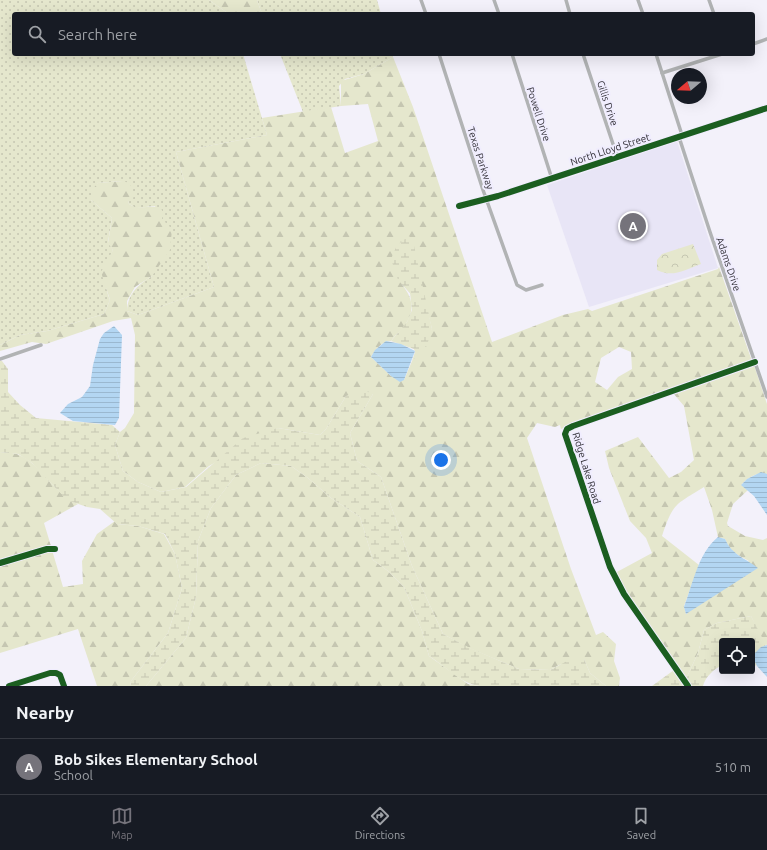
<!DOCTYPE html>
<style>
:root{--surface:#171b24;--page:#20242c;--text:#f1f3f6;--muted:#9ea1a6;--line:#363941;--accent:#75737b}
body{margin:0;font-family:Ubuntu,sans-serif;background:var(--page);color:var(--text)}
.controls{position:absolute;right:12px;bottom:12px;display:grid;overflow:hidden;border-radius:4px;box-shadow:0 4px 16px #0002}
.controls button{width:36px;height:36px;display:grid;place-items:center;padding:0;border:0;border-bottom:1px solid var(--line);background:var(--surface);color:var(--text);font:20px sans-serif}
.compass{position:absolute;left:671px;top:68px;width:36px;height:36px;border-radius:50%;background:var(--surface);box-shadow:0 4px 16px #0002;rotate:251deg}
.you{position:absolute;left:441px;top:460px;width:14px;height:14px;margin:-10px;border:3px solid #fff;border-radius:50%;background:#1a73e8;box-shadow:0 0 0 6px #1a73e833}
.badge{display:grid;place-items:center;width:26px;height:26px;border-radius:50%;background:var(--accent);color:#fff;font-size:13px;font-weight:700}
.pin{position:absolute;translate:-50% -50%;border:2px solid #fff;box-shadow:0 1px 4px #0006}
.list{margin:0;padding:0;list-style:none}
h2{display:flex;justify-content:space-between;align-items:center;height:52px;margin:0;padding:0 16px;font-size:17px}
h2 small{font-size:13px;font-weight:400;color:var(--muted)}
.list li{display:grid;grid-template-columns:26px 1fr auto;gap:12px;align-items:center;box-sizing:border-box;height:56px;padding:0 16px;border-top:1px solid var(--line)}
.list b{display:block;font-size:15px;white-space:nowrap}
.list p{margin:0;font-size:13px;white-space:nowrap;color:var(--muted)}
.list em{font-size:13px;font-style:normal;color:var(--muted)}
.icon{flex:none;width:22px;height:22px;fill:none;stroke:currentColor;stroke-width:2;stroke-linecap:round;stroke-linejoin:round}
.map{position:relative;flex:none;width:767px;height:686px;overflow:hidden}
.search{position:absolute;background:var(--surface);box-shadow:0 4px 16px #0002;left:12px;right:12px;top:12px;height:44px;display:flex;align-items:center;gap:10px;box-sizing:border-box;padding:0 14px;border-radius:4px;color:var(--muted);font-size:15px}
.sheet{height:108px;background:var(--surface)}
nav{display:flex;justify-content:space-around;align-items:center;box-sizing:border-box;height:56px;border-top:1px solid var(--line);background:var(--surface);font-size:11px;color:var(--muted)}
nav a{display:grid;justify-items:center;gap:2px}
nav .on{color:var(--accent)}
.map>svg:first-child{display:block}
.built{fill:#e8e5f6}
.grass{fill:url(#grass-dots)}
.forest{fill:url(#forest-firs);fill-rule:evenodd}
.wetland{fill:url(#wetland-marsh)}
.park{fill:url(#park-crowns)}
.water{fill:url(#water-rules)}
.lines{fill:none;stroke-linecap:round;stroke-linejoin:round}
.minor{stroke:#b1b3b4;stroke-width:3.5}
.cycleway-casing{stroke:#f0edfe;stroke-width:8}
.cycleway{stroke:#1b5e20;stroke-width:6}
.labels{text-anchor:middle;stroke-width:4;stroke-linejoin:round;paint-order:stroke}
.street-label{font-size:10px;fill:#312f36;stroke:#f0edfe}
</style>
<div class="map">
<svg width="767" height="686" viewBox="0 0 767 686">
<defs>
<pattern id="grass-dots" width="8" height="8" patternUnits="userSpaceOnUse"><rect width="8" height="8" fill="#e5e7cd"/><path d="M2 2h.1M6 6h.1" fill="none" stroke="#c5c6b1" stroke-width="1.8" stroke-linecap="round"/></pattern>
<pattern id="forest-firs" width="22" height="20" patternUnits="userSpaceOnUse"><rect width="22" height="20" fill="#e5e7cd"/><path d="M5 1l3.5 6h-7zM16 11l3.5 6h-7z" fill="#c5c6b1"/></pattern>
<pattern id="wetland-marsh" width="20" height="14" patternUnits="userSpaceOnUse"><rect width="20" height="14" fill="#e5e7cd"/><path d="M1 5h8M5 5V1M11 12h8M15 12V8" fill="none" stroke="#c5c6b1"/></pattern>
<pattern id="park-crowns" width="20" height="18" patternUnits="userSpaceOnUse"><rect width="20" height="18" fill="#e5e7cd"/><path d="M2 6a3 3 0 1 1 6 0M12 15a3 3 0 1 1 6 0" fill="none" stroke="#c5c6b1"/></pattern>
<pattern id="water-rules" width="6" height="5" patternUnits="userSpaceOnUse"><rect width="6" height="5" fill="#b3d6f2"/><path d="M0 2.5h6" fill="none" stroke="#9ab8d0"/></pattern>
</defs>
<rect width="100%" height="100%" fill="#f3f1fa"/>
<polygon class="built" points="677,141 718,268 589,307 547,185"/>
<g class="grass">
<path d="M0,0H209L229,14H14V54H243L267,135L176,152L214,287L138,315L127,311C128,293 138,285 152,276L162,219L155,206L136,208L129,204L122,181L98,183L91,200L112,218L108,242L113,250C106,265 103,284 110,300L104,314L47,331L20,335L0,345Z"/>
<polygon points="257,0 377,0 381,14 262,14"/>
<polygon points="280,54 393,54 393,57 364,74 345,79 339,86 341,106 303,112"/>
</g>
<g class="forest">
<polygon points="209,0 257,0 262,14 229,14"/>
<path d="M393,57L413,107L492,342L563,315L588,309L592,311L718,269L719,267L752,361L572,424L561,429L560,425L555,427L537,423L527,438L571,569L596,635L603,632L616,644L614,661L620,678L619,686H606L590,673L584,659L559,665L550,670L519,669L469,648L443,634L412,566L381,477L357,461L350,433L373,394L346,396L326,429L320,435L278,428L209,466L185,487L161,492L138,482L123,471L115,445L120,432L125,428L134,413L135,335L131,318L113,321L46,344L32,342L0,351V345L20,335L47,331L104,314L110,300L101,272L113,250L108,243L112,218L91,200V191L98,183L122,181L130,183L134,197L128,200L129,204C140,211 150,204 161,208L163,213L162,219L172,229L170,250L152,276L135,287L127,301V311L138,315L214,287L176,152L267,135L262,118L331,107L345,153L378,141L368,104L341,106V81L364,74ZM398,280L428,313L432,329L412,361L404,380L391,376L371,357C375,350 382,341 391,341C396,334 403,329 407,322C417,305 409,292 398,280ZM619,347L631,352L632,369L618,377L607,390L595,382L601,358Z"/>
<path d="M754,365L767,404V474C757,472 749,477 742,484L748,490L733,504L727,523L728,526L745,536L763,540L767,538V645L764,644L751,616L717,623L704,630L698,653L686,679L626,593L615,573L652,553L646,538L630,521L609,468L605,451L638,437L669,478L681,472L694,460L684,406L673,393ZM704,487L712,510L718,537L725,539C730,551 737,555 749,561L686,614L684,606L699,565L662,536C673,503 675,505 704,487Z"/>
<path d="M0,452C6,453 13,452 19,455C43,465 53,494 78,504L44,523L51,546L0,560Z"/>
<polygon points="261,463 291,466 308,478 331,498 360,517 373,560 388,571 404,587 422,631 429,656 468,684 479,686 146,686 186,638 196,597 198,541 211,508 236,475"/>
<polygon points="115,521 117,524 138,526 164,534 175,554 182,588 168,633 131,681 130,686 97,686 78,629 0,653 0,565 52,550 63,587 83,584 82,561 97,534"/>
</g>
<g class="wetland">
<polygon points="409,236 413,241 432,329 427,345 412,361 415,352 414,349 391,341 407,322 412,310 410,293 398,280 391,259 397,245"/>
<path d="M0,361H2L8,369V392L20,405L36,418L112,425L120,432L115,445L123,471L138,482L161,492L186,487L243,438L278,428L320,435L326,429L346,396L364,390L373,394L350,433L357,461L381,477L412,566L443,634L470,648L519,669L550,670L571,659H584L590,673L606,686H479C460,683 445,666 429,656L422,631L404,587L388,571L373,560L360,517L331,498L308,478L291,466L261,463L236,475L211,508L198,541L196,597L186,638L146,686H130L131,681L168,633L182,588L175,554L165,534L138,526L117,524L100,509L87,507L67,500L32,463L18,454L0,452Z"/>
<path d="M751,616L766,645L752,656L757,665L752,667V641H722V665C714,669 705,677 703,686H691L686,679L698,653L704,630L717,623Z"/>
<polygon points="674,670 685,686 652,686"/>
</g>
<path class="park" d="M693,244L701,264C685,270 672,278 657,270V260L662,254Z"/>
<g class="water">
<polygon points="114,326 122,335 119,418 115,425 73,421 60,413 68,404 82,397 90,386 93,365 100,339 104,333"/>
<polygon points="386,341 401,344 415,351 404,380 400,382 391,376 371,357 375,350"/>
<polygon points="761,472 767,474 767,515 754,496 741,485 747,479"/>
<path d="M718,537L725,539C732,555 745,558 758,568L686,614L684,607C693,584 698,553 718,537Z"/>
<polygon points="767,645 767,677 757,666 752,656 761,647"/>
</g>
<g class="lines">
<g class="minor">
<polyline points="421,0 426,14"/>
<polyline points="494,0 499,14"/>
<polyline points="566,0 570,14"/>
<polyline points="638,0 643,14"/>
<polyline points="709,0 714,14"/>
<polyline points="753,44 767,39"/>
<polyline points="439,54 483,190 517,285 526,290 542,285"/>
<polyline points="512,54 552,179"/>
<polyline points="583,54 617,156"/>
<polyline points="656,54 682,135"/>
<polyline points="662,73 722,54"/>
<polyline points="679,137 710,232 767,397"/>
<polyline points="459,206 498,196 767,108"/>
<polyline points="0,359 41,345"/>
<polyline points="0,563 47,549 55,549"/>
<polyline points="9,686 50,673 56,673 60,675 64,686"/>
<polyline points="688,686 624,594 610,567 565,434 567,429 573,426 755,362"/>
</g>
<defs>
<g id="cycleway">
<polyline points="459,206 498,196 767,108"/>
<polyline points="0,563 47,549 55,549"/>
<polyline points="9,686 50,673 56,673 60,675 64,686"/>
<polyline points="688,686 624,594 610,567 565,434 567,429 573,426 755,362"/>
</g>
</defs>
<use href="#cycleway" class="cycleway-casing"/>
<use href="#cycleway" class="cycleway"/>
</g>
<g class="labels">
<g class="street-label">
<text transform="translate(608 103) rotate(72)" y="4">Gillis Drive</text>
<text transform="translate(539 114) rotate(72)" y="4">Powell Drive</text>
<text transform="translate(610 149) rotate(-18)" y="4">North Lloyd Street</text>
<text transform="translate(481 158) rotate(72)" y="4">Texas Parkway</text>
<text transform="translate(729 264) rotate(71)" y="4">Adams Drive</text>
<text transform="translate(587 468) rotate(73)" y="4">Ridge Lake Road</text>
</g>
</g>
</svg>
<div class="controls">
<button><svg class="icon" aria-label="locate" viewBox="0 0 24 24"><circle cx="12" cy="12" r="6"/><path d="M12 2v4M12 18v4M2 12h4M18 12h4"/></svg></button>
</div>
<svg class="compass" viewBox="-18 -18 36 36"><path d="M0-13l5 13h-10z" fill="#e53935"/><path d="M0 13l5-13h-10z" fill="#9ea1a6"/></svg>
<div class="you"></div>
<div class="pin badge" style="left:633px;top:226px">A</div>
<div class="search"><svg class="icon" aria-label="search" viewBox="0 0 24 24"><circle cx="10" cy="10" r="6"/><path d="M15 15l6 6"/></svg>Search here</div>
</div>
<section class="sheet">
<h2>Nearby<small></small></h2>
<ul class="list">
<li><span class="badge">A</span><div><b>Bob Sikes Elementary School</b><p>School</p></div><em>510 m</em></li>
</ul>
</section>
<nav>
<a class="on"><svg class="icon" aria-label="map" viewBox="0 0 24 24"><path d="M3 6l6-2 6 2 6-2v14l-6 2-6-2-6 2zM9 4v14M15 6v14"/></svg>Map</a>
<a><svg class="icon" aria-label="directions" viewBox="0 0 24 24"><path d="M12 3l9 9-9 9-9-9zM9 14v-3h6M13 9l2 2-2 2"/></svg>Directions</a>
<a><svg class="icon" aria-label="saved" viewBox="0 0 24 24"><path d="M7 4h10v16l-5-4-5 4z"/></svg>Saved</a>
</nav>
